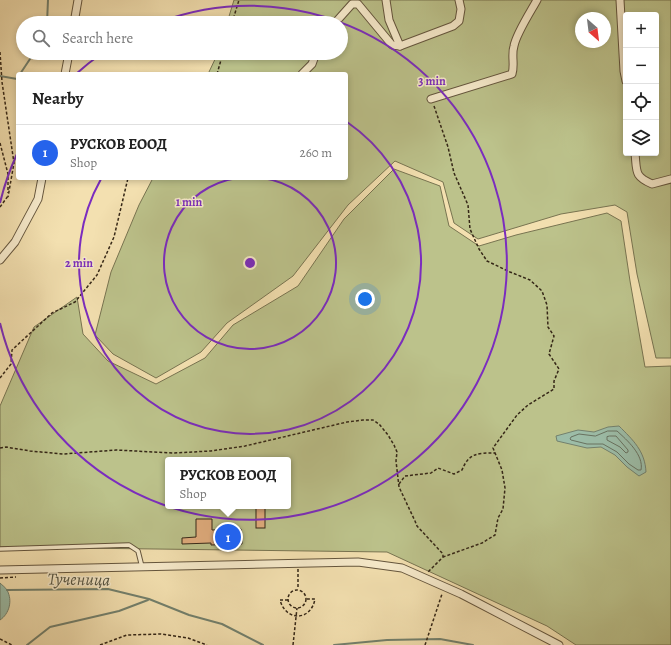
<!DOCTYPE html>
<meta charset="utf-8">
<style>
:root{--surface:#fff;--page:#f6f6f6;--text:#222;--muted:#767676;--line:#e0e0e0;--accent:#2563eb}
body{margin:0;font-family:Alegreya,serif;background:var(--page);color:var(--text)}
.controls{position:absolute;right:12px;top:12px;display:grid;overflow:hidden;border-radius:4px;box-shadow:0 2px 6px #0003}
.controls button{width:36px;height:36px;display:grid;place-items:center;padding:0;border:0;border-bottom:1px solid var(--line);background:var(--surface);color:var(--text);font:20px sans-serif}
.compass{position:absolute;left:575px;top:12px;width:36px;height:36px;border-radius:50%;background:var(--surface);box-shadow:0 2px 6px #0003;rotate:152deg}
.you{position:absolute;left:365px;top:299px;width:14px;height:14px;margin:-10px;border:3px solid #fff;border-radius:50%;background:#1a73e8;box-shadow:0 0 0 6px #1a73e833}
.badge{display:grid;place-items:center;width:26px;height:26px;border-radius:50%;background:var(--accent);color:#fff;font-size:13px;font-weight:700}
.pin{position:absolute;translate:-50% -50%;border:2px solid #fff;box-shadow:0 1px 4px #0006}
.popup{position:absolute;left:165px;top:457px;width:126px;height:52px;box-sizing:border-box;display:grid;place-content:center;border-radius:4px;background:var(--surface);filter:drop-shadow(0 1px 3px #0005);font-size:13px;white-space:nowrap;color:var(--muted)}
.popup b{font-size:15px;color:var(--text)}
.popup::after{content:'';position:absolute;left:50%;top:100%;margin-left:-8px;border:8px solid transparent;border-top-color:var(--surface)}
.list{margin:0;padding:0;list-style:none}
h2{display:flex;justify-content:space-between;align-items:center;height:52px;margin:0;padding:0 16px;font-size:17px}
h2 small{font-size:13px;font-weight:400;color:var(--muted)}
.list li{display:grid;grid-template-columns:26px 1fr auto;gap:12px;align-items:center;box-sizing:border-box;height:56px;padding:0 16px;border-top:1px solid var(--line)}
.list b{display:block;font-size:15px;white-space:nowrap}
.list p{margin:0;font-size:13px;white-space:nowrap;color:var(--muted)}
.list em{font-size:13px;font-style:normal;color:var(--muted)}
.icon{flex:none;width:22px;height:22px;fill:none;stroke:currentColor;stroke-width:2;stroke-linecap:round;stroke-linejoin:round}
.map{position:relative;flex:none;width:671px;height:645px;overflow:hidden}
.search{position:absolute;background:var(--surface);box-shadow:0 2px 6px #0003;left:16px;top:16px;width:332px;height:44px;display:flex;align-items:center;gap:10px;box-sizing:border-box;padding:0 14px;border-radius:22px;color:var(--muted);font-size:15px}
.panel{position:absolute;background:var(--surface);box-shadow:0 2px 6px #0003;left:16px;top:72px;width:332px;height:108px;border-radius:4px}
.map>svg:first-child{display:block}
.green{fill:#bcc28b;stroke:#787451;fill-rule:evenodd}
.water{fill:#9cbda8;stroke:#73816e}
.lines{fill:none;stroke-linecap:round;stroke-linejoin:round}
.shore{stroke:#687260;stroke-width:1}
.stream{stroke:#73816e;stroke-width:2}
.building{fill:#e0ac7d;stroke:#352717}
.service-casing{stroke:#64553d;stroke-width:5.5}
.minor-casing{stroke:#64553d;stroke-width:9}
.path{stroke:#352717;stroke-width:1.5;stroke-dasharray:3 2;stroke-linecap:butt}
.service{stroke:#f7ebcc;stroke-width:3.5}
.minor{stroke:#f7ebcc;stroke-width:7}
.ring{fill:none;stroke:#7b2cbf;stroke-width:2}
.labels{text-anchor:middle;stroke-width:3;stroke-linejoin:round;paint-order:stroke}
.water-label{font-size:17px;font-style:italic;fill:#545442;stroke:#f7ebcc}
.centre{fill:#7b2cbf;stroke:#f7ebcc;stroke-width:2}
.ring-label{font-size:12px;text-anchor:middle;font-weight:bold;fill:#7b2cbf;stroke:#f7ebcc;stroke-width:3;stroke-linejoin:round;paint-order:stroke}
</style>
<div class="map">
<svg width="671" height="645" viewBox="0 0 671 645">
<rect width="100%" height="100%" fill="#f3e0b0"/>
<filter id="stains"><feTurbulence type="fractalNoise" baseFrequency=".005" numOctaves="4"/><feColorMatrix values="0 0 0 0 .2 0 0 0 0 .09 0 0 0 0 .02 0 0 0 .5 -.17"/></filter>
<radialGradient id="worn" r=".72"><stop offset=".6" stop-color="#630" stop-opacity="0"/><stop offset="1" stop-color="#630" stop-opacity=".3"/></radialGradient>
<g class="green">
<path d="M234,0H671V358H656L637,274L627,212L615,205L561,214L478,239L454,223L443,182L395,161L348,205L293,276L227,323L201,352L156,378L113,354L95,335L111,272L139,205L153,178H346V74H208L218,53H341V23H227ZM626,15H656V153H626ZM581,18H605V42H581Z"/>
<path d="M394,169L440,186L449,226L479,246L516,235L607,213L621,221L630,281L645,367L671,366V645H576L547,626L387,552L0,547V406L34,327L77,297L83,334L108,361L156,384L205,358L233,325L298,286L344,219ZM168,460H288V506H168Z"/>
</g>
<g class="water">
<path d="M619,426C633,440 645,451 646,472L639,476L627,467L615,455L601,447L587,448L557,441L556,436L578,430L594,432L608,427Z"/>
<path d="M0,583C2,585 6,588 7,590C13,601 9,614 0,620Z"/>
</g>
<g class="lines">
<g class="shore">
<path d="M608,431H617C627,440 644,455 641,470H638L629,464L617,452L603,444H587L571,440L570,439L571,437L579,434L595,436Z"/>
<polygon points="610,436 616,436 628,450 628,452 626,453 620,447 607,440 607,437"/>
</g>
<g class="stream">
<polyline points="47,23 48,0"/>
<polyline points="20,74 34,53"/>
<polyline points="0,76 17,79 18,77"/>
<polyline points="7,590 108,589 149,599 189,615 222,624 263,645"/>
<polyline points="27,645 50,627 119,611 148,600"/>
<polyline points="334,645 387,640 440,639 473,645"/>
</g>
</g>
<g class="building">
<rect x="256" y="506" width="9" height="22"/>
<polygon points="196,519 212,519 212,530 241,529 242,544 211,545 211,543 182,544 182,538 196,537"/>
</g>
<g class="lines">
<defs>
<polyline id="service" points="0,549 129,545 138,551 142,567"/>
<g id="minor">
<polyline points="386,0 389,20 400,46"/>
<polyline points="620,0 624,71 626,81"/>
<polyline points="74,23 78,0"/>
<polyline points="335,23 352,4 358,4 392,45 400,46 453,26 459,21 461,9 459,0"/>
<polyline points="65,74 69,53"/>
<polyline points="302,74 312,64 316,53"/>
<path d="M431,99L512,74C515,65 511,55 514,46C516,34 531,11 537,0"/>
<path d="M635,153C637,172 634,176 652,184L671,179"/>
<polyline points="0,260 15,242 38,199 42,178"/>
<polyline points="0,570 358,562 402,568 461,594 559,645"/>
</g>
</defs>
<use href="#service" class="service-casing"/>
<use href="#minor" class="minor-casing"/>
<g class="path">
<polyline points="232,23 239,0"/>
<polyline points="0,52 2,82 14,163 8,197"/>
<polyline points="217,74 223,53"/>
<polyline points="434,106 448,147 454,173 468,205 470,229 479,249 487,261 510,272 530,280 542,291 547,305 548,327 554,336 549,354 559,369 554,381 554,389 528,405 517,415 493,448 502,470 505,488 503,509 498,518 495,535 482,543 443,557"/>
<polyline points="0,143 8,174 8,193"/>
<polyline points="0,207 8,196"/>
<polyline points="0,378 11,364 12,350 52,313 75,302 97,275 114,237 128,178"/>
<polyline points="0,448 6,447 30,451 63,454 116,450 173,453 211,451 245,446 347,422 363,420 373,420 379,424 388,435 394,445 397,452 396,461 399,487 415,521 417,526 443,554 443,557 428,572"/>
<path d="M399,484L405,476L431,473L438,468L454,474L462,470C469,453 477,453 495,453"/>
<polyline points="298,569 298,589"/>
<polyline points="0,578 16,577"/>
<circle cx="297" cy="599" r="9"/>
<path d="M288,600H280C286,622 311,621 315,599H306"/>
<polyline points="0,639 12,645"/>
<polyline points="100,645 127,635 161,634 188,638 207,645"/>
<polyline points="293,645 297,608"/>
<polyline points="425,645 442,594"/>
</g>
<use href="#service" class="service"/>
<use href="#minor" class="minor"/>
</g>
<g class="ring">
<path d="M263 178A86 86 0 1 1 237 178"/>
<path d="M347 122A171 171 0 1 1 101 179"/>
<path d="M0 203A257 257 0 0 1 17 154M76 74A257 257 0 0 1 101 54M160 22A257 257 0 1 1 0 323"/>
</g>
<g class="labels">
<g class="water-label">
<text transform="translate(79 579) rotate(1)" y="6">Тученица</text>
</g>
</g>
<circle cx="250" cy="263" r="6" class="centre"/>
<g class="ring-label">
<text x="432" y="85">3 min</text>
<text x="189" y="206">1 min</text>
<text x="79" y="267">2 min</text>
</g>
<rect width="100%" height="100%" filter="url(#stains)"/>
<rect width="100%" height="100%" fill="url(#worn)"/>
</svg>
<div class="controls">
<button>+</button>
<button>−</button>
<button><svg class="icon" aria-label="locate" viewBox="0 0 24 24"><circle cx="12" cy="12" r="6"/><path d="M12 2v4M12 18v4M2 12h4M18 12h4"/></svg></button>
<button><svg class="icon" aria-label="layers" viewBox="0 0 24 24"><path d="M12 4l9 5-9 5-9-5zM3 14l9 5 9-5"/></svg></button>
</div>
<svg class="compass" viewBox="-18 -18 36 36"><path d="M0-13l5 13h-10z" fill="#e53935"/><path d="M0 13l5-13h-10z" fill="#767676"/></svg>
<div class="you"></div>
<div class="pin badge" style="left:228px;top:537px">1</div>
<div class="popup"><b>РУСКОВ ЕООД</b>Shop</div>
<div class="search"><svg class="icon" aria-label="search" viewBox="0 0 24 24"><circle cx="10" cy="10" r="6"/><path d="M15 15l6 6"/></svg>Search here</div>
<section class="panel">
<h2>Nearby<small></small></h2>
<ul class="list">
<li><span class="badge">1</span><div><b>РУСКОВ ЕООД</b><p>Shop</p></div><em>260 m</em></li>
</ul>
</section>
</div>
